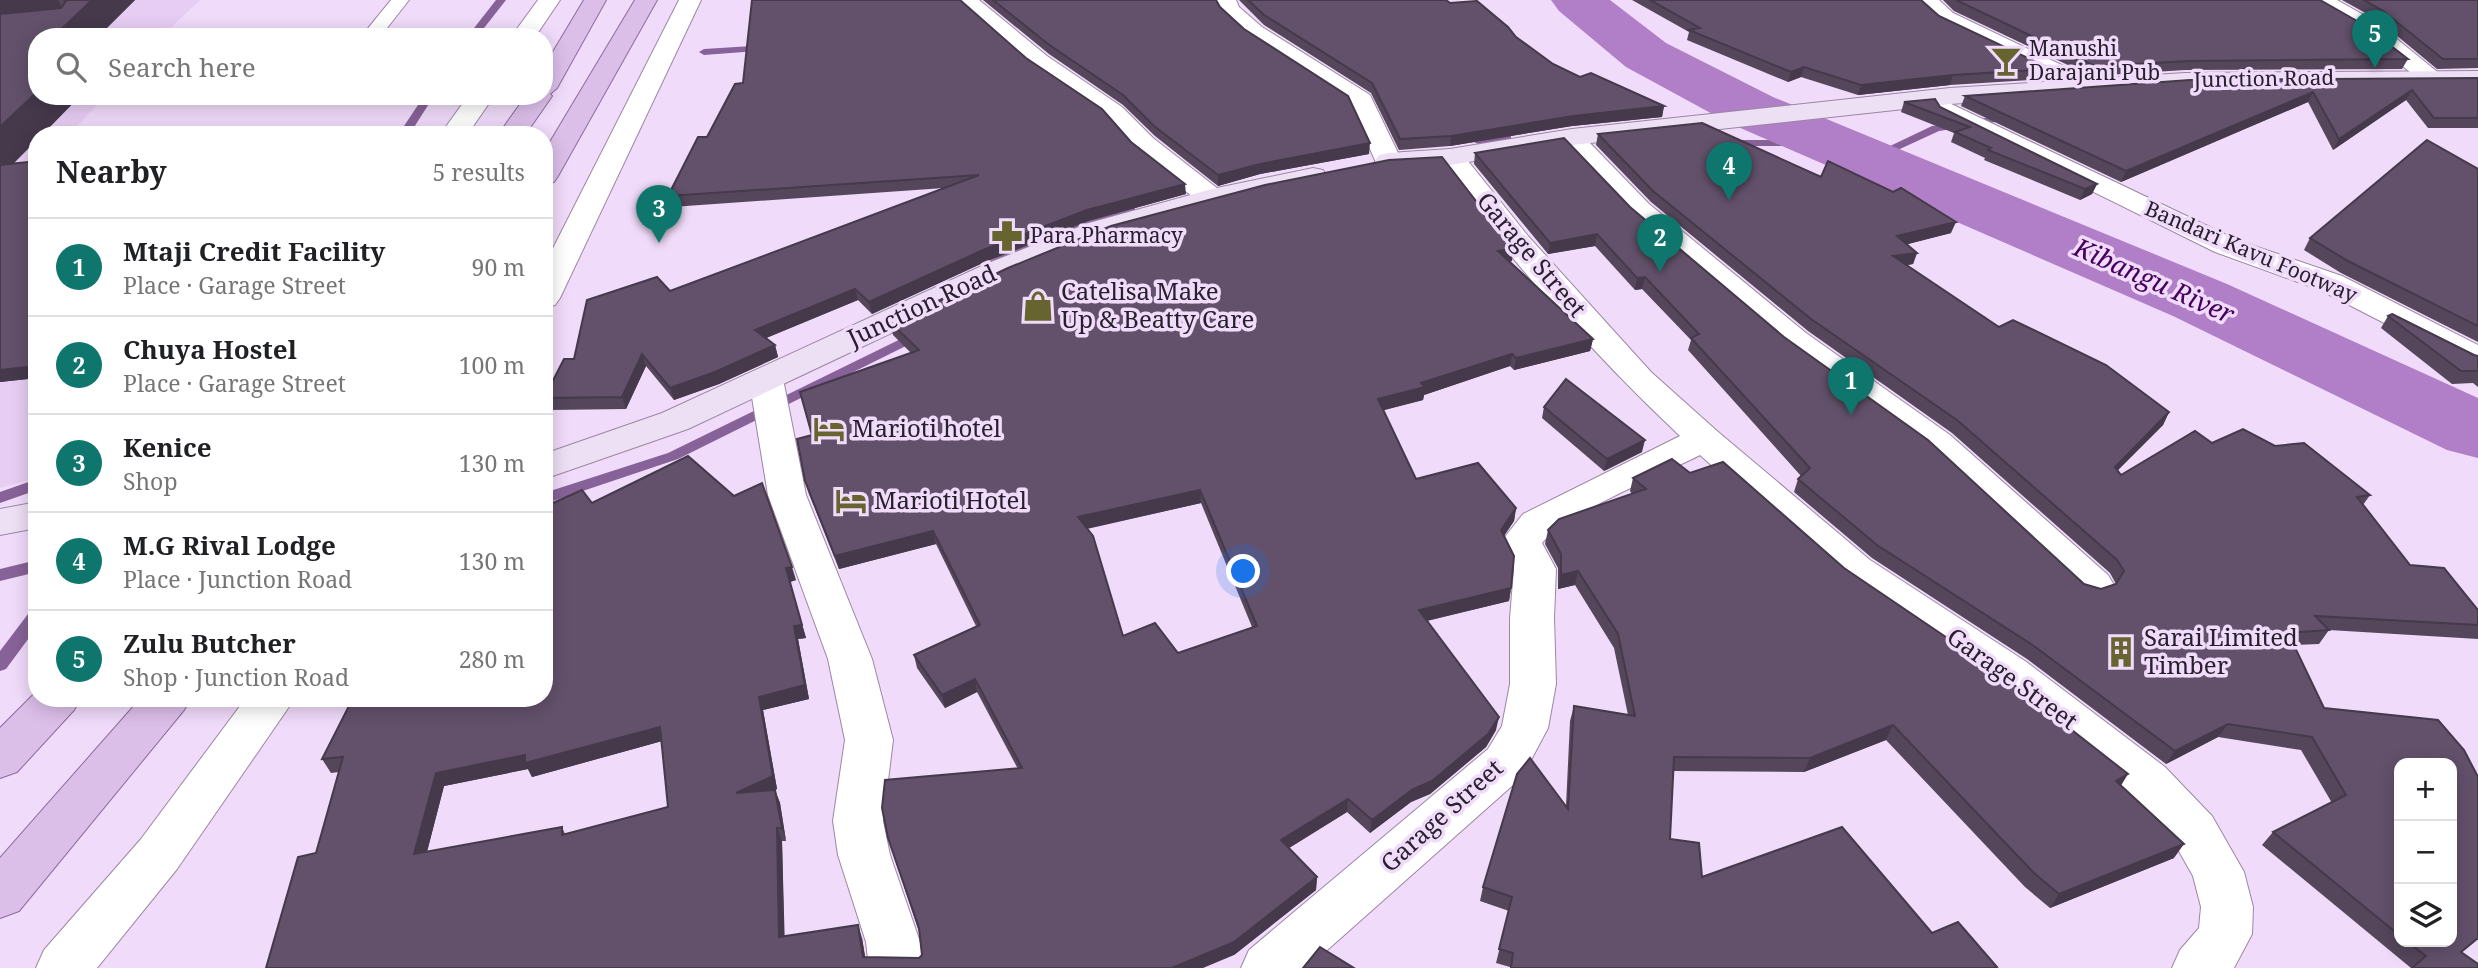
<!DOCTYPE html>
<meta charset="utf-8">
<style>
:root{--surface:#fff;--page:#f6f6f6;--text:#202124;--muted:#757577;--line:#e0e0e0;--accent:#0f766e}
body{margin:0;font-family:"Noto Serif",serif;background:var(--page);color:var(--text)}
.controls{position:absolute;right:21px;bottom:21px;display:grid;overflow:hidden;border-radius:14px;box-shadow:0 4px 18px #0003}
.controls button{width:63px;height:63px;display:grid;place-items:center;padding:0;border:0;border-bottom:2px solid var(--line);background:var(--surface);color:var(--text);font:35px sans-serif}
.you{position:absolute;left:1244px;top:572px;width:24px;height:24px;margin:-18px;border:5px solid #fff;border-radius:50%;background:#1a73e8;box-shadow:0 0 0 10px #1a73e833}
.badge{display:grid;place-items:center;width:46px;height:46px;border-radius:50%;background:var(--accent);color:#fff;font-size:23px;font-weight:700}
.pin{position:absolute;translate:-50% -58px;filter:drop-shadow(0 2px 4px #0008)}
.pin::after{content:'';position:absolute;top:37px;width:24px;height:21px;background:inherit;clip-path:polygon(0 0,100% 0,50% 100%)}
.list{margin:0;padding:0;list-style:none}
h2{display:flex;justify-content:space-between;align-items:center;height:91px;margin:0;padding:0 28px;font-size:30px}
h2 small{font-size:23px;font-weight:400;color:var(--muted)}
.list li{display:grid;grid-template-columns:46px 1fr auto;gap:21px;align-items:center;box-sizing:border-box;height:98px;padding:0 28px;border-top:2px solid var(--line)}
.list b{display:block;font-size:26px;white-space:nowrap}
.list p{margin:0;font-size:23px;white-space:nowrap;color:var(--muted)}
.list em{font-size:23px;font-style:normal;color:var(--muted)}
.icon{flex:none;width:38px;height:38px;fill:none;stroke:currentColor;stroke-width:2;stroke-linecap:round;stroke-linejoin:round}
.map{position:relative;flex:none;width:2478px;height:968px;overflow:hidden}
.search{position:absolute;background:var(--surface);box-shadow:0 4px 18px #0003;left:28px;top:28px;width:525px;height:77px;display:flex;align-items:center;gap:18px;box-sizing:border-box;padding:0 24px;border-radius:28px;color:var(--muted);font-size:26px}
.panel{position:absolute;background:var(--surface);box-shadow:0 4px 18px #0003;left:28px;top:126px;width:525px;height:581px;border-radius:28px}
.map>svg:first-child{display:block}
.built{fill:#e7cdf3}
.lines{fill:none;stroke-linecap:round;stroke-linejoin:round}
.stream{fill:#876298;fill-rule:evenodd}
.river{fill:#b07fc7;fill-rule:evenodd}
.lane-casing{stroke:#9b87a4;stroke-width:2}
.street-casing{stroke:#9b87a4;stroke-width:2}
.secondary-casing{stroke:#9b87a4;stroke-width:2}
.primary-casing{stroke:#8d6b9e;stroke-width:2}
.lane{fill:#fff;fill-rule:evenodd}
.street{fill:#fff;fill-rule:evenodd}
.secondary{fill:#eddff4;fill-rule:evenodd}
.primary{fill:#dcbfe9;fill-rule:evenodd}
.wall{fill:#55465c;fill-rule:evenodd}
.shaded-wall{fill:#45394b}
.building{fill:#63516b;stroke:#45394b;stroke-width:2;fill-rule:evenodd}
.labels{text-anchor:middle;stroke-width:7;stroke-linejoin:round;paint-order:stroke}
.far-poi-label{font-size:21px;fill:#28202c;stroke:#f0dbfa;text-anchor:start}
.far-street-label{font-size:21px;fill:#28202c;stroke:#f0dbfa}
.street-label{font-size:24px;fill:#28202c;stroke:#f0dbfa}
.poi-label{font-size:24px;fill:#28202c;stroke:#f0dbfa;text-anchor:start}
.water-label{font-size:26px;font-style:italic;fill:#46005d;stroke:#f0dbfa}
</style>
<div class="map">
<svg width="2478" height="968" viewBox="0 0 2478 968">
<rect width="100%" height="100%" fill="#f0dbfa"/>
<polygon class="built" points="0,0 200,0 161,37 37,37 37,96 105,96 69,135 37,135 37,478 0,488"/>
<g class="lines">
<g class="stream">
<polygon points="496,0 506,0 477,37 467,37"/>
<polygon points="767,45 772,48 770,50 704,55 699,52 704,49"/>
<polygon points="424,96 434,96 409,135 398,135"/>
<polygon points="2011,114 2015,115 2015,119 1939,131 1889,154 1832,146 1725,146 1719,143 1725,140 1832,140 1888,147 1932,126"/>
<polygon points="1507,134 1511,135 1511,139 1478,144 1472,141 1478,138"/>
<polygon points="1131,204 1135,205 1135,211 1065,235 1061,236 1055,232"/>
<polygon points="1030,241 1036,245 1034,248 991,268 983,268 981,265"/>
<polygon points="919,330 926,334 924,337 678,459 544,504 544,493 668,453"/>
<polygon points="37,479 37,490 0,503 0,492"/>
<polygon points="37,560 37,572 0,581 0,569"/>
<polygon points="37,608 37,627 6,669 0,671 0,651 31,610"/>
</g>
<polygon class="river" points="1551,0 1610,0 1666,43 1773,97 2227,284 2478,398 2478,458 2447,450 2173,316 1729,123 1626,67 1559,11"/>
<defs>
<polygon id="lane" points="391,0 409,0 380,37 361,37"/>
<g id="street">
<polygon points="538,0 560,0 535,37 511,37"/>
<polygon points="679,0 701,0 560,298 555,305 544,308 544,266"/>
<polygon points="955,0 979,0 1047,56 1122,107 1153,138 1222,192 1226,198 1222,204 1212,207 1202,204 1133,150 1104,117 1029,66"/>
<polygon points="1214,0 1236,0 1239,7 1262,27 1370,95 1402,161 1398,167 1388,169 1378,167 1350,104 1246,37 1222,15"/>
<polygon points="1917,0 1939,0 1953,13 2097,82 2101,87 2097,92 2088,95 2079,92 1937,23 1919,7"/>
<polygon points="2310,0 2337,0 2376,22 2446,79 2443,84 2434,86 2425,84 2360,32 2313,5"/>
<polygon points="468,96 494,96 467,135 440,135"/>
<polygon points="1947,102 2237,240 2342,276 2478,345 2478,368 2466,365 2320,290 2215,252 1938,115 1934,110 1938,105"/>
<polygon points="1578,139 1588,141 1649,204 1806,333 1950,435 2108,575 2114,585 2108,595 2093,600 2078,595 1924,451 1782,347 1629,216 1564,147 1568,141"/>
<path d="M1450,149L1460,151L1528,236L1651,372L1717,431L1870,560L2025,661L2165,767L2212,816L2244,872L2253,907L2252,934L2234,968H2172L2180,950L2199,928L2201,907L2193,876L2176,846L2131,795L1993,685L1840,580L1700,455C1661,475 1567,513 1542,543L1556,569L1554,618L1556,684L1548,728L1522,777L1307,968H1241L1249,950L1488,749L1502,726L1510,684V618L1514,569L1501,542L1523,514L1680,436C1594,355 1503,254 1436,157L1440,151Z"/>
<polygon points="766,369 778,372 783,379 806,495 872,659 893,740 883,821 890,855 920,942 923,968 869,968 866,942 838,855 833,821 845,740 828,659 768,495 749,379 754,372"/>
<polygon points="246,698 295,698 177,869 97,968 36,968 44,950 141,839"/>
</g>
<g id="secondary">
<polygon points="2478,71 2478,85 2185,87 1950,104 1572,145 1450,165 1389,169 1379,167 1375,161 1379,155 1389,153 1450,149 1572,129 1950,88 2185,73"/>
<polygon points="1313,168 1323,170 1327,176 1323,182 1217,205 1111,235 1008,278 688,429 544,479 544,454 662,413 986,264 1089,223 1212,189"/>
<polygon points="37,502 37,528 0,535 0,509"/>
</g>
<g id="primary">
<polygon points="584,0 606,0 557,88 550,94 552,96 525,135 498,135 526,96 544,96 544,67"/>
<polygon points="635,0 657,0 558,176 554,182 544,184 544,152"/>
<polygon points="37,691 37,698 81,698 74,710 17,772 0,778 0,728"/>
<polygon points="141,698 191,698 184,710 19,911 0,918 0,858"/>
</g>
</defs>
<use href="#lane" class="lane-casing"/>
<use href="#street" class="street-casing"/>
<use href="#secondary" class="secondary-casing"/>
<use href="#primary" class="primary-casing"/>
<use href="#lane" class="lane"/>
<use href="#street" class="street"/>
<use href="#secondary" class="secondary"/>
<use href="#primary" class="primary"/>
</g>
<g class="wall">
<polygon points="0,0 135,0 37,96 80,96 42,135 37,135 14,163 37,161 37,378 0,382"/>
<polygon points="983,0 1216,0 1220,7 1369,154 1260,174 1218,186 1155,136 1123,105 1049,54"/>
<polygon points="1239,0 1446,0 1450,3 1516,37 1553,64 1580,77 1664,106 1662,117 1572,126 1450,146 1399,150 1371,93 1264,25"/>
<polygon points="1632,0 1921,0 1939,16 2051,69 2047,79 1950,85 1858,95 1801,77 1788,82 1687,40 1689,32"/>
<polygon points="1943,0 2320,0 2408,59 2402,69 2185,70 2091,76 1954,11"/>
<polygon points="2342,0 2478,0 2478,68 2437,69 2378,20"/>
<polygon points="1026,58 1131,142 1186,194 1088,221 985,262 872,314 858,300 766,338 775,345 778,357 719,384 674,400 646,366 626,409 549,410 544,398 574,359 670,291 944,188 672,207 668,196 707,137"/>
<polygon points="2478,78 2478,128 2428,128 2406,100 2333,150 2308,102 2121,182 1961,106 1965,96"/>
<polygon points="1904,102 1940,107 2097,184 2092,194 2080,200 1984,160 1985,158 1951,142 1954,133 1901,112"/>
<path d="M1598,134L1821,177L1951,233L1907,244L1917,253L1913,264L1907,265L1999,327L2169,412L2163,425L2118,470L2121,475L2212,443L2275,446L2370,495L2363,505L2410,565L2478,610V639L2329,630L2319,644L2294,645L2324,708L2478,777V939L2462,952L2411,968L2262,845L2273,832L2332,803L2301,750L2218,737L2166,764L2027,659L1872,558L1794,492L1798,479L1801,476L1688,350L1691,340L1642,289L1635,290L1595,246L1548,254L1474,164L1475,153L1630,207L1784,337L2084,584L2101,589L2116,584L2110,573L1952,433L1808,331L1651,202L1596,145ZM2399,763L2452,942H2399Z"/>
<polygon points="2478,169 2478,342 2341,273 2304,250 2310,238"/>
<path d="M1509,261L1593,339L1590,351L1514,370L1510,366L1424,395L1423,400L1383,410L1416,479L1516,508L1514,521L1504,536L1511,588L1509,601L1427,621L1496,730L1486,747L1430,794L1411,802L1370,833L1347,812L1289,848L1317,877L1316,890L1234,955L266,968L316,853L339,772L331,773L322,759L592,503L796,580L790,582L806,638L798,639L809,699L763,710L777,789L775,790L780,803L786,841H782L784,936L862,938L865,957L919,958L922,955L919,932L888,838L1018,769L977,692L945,708L917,668L914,655L976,626L936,544L839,569L809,494L805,481L911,353L893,335L891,323L1512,261ZM1201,503L1252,627L1178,653L1123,636L1087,529ZM662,741L668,807L565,834L562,827L427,852L444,786L528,769L532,777Z"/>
<polygon points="2388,316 2478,356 2478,387 2473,383 2452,384 2381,328"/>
<polygon points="1544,407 1642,452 1604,471 1542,418"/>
<polygon points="1690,473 1844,568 2121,785 2174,858 2050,908 2025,887 1886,740 1804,772 1673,771 1670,839 1702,877 1932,933 1996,968 1510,968 1510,967 1496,963 1509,911 1480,901 1483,887 1566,806 1570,721 1574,706 1628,715 1614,648 1575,585 1558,589 1558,568 1545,544 1548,530 1632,494 1630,491 1633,478"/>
</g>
<g class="shaded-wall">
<polygon points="0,0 58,0 70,21 92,0 135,0 98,37 53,37 0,28"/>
<polygon points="1804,67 1801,77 1788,82 1791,72"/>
<polygon points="1953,75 1950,85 1858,95 1861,85"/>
<polygon points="2412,90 2406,100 2333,150 2339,139"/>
<polygon points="37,92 37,96 80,96 42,135 37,135 37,140 2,175 0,176 0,127"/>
<polygon points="2313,92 2308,102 2121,182 2126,171"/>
<polygon points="1664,106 1662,117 1572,126 1450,146 1451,136 1573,116"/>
<polygon points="1370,143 1369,154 1260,174 1218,186 1218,175 1260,164"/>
<polygon points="1185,184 1186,194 1088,221 985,262 872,314 869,302 983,250 1087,210"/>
<polygon points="2097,184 2092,194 2080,200 2085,189"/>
<polygon points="1956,222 1951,233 1893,248 1897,236"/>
<polygon points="1597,234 1595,246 1548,254 1550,243"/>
<polygon points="1513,249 1512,261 1496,263 1498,251"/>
<polygon points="1917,253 1913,264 1889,268 1893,256"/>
<polygon points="1645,277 1642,289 1635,290 1637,278"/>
<polygon points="855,289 858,300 759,341 755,330"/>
<polygon points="1593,339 1590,351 1514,370 1516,358"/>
<polygon points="775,345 778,357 719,384 674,400 670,388"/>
<polygon points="642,354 646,366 626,409 622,397"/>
<polygon points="1512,354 1510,366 1424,395 1423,400 1377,412 1378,399 1421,383"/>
<polygon points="37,366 37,378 0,382 0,370"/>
<polygon points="2169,412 2163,425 2108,480 2115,467"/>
<polygon points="1645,440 1642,452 1604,471 1607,459"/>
<polygon points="1200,490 1201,503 1080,530 1078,517"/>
<polygon points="1516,508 1514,521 1499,543 1501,530"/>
<polygon points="933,531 936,544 839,569 835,556"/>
<polygon points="792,567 796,580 790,582 806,638 798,639 809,699 763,710 777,789 775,790 780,803 786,841 782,828 736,793 759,697 794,626 786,568"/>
<polygon points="1578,571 1575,585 1558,589 1561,575"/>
<polygon points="1511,588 1509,601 1417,623 1419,610"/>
<polygon points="975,679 977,692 945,708 942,695"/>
<polygon points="1499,717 1496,730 1486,747 1430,794 1411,802 1370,833 1372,820"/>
<polygon points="2228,724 2218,737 2166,764 2175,751"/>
<polygon points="1893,725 1886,740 1804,772 1810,758"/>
<polygon points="660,727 666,740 532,777 528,769 444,786 423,867 414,854 436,773"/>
<polygon points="2128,774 2119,789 2116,781"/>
<polygon points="1348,799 1347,812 1281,853 1281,840"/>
<polygon points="777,828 782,841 785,950 779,937"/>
<polygon points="2184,844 2174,858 2050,908 2059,894"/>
<polygon points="1317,877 1316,890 1234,955 1203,968 1172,968"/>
<polygon points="858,925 862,938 867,968 863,957"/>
</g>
<g class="building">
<polygon points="64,0 92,0 53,37 37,37 37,92 0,127 0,14 61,8 66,1"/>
<polygon points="752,0 960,0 1026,58 1102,109 1131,142 1185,184 1087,210 983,250 869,302 855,289 755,330 775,345 715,372 670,388 642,354 622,397 544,398 564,359 574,359 587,300 657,277 670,291 979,175 668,196 698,137 707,137 735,84 743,83"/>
<polygon points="993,0 1216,0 1220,7 1244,29 1348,96 1370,143 1260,164 1218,175 1154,126 1123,95 1048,44"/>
<polygon points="1248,0 1446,0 1450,3 1477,1 1508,27 1516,37 1553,64 1580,77 1591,73 1664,106 1573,116 1451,136 1400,139 1372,83 1264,15"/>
<polygon points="1650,0 1921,0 1939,16 2051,69 1953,75 1861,85 1804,67 1791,72 1689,30 1700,28"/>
<polygon points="1956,0 2320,0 2364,25 2408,59 2190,61 2095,66"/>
<polygon points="2364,0 2478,0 2478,59 2443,59 2383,11"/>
<polygon points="2478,78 2478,118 2434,118 2412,90 2339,139 2313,92 2126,171 1965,96 2190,80"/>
<polygon points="1935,99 1940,107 2097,184 2085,189 1988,150 1991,148 1955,132 1970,127 1904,102"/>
<polygon points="1702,123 1821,177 1828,161 1893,192 1901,188 1956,222 1897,236 1917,253 1893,256 1999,327 2013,320 2106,365 2169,412 2115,467 2121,475 2195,431 2212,443 2243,429 2275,446 2304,443 2370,495 2357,497 2410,565 2444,568 2478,610 2478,625 2315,616 2329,630 2288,633 2324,708 2438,720 2464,750 2478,777 2478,938 2461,952 2478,964 2478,968 2412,968 2426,956 2408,942 2452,942 2452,763 2399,763 2399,935 2273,832 2346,795 2312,737 2228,724 2175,751 2034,646 1877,545 1798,479 1810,468 1691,338 1699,334 1645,277 1637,278 1597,234 1550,243 1475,153 1564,138 1630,207 1784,337 1928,440 2084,584 2101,589 2116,584 2124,571 2117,560 1957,420 1811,319 1653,191 1598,134"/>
<polygon points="2427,140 2478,169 2478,326 2348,261 2310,238"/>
<path d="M1442,157L1513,249L1498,251L1593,339L1516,358L1512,354L1421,383L1425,387L1378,399L1416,479L1478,463L1516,508L1501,530L1514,556L1511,588L1419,610L1499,717L1488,734L1432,781L1413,789L1372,820L1348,799L1281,840L1317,877L1234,942L1172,968H266L298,857L316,853L343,757L322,759L353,698H544V507L582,490L592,503L688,456L734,496L762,483L792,567L786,568L802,625L794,626L805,685L759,697L773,776L736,793L775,790L782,828H777L779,937L858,925L863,957L919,958L922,955L919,928L888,838L882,808L885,780L1022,768L975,679L942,695L914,655L980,625L933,531L835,556L805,481L797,439L812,435L800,392L919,350L891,323L1008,268L1111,226L1265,185L1389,160ZM1200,490L1257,626L1178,653L1155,623L1123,636L1093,536L1078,517ZM660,727L668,807L562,835V827L414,854L436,773L525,755V763Z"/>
<polygon points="37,161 37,366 0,370 0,165"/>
<polygon points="2392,314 2474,355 2478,356 2478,371 2461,371 2388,316"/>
<polygon points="1566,379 1645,440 1607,459 1544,407"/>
<polygon points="1672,459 1690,473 1723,462 1844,568 1999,673 2128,774 2116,781 2184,844 2059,894 2034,873 1893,725 1810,758 1674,757 1670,839 1699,843 1702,877 1842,827 1932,933 1958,922 1997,967 1994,968 1511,968 1513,953 1499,949 1512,897 1483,887 1517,774 1530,758 1568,809 1574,706 1635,716 1618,634 1578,571 1561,575 1561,554 1548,530 1559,519 1646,489 1633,478"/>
<polygon points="1320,947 1354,968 1303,968"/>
</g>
<defs>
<symbol id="bar-bare" viewBox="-9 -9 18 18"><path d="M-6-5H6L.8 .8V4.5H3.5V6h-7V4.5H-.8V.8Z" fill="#686430" stroke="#f0dbfa" stroke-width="2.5" paint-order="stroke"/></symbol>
<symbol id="pharmacy-bare" viewBox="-9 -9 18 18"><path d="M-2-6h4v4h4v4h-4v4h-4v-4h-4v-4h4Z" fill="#686430" stroke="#f0dbfa" stroke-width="2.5" paint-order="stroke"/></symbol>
<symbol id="shop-bare" viewBox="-9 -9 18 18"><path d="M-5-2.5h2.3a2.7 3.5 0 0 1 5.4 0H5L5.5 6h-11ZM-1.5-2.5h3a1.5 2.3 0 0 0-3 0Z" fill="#686430" stroke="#f0dbfa" stroke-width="2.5" paint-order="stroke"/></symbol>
<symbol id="hotel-bare" viewBox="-9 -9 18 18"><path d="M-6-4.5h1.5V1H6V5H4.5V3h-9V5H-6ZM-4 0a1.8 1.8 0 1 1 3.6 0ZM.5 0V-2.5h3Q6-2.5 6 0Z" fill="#686430" stroke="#f0dbfa" stroke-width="2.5" paint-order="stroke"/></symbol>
<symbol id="building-bare" viewBox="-9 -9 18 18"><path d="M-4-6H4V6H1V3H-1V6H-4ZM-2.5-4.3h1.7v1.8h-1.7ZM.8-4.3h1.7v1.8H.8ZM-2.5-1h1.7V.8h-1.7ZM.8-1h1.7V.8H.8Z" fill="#686430" stroke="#f0dbfa" stroke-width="2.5" paint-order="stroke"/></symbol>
</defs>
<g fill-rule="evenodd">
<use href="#bar-bare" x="1984" y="39" width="44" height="44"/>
<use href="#pharmacy-bare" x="985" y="214" width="44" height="44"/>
<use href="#shop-bare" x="1016" y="284" width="44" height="44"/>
<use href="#hotel-bare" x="807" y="407" width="44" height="44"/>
<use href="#hotel-bare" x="829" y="479" width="44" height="44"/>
<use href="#building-bare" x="2099" y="630" width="44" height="44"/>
</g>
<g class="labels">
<g class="far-poi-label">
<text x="2029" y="56">Manushi<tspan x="2029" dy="24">Darajani Pub</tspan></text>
<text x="1030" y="243">Para Pharmacy</text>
</g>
<g class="far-street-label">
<text transform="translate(2264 79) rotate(-1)" y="7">Junction Road</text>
<text transform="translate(2251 252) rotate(23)" y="7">Bandari Kavu Footway</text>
</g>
<g class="street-label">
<text transform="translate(1531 255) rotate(50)" y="8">Garage Street</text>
<text transform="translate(922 306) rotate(-25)" y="8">Junction Road</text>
<text transform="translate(2012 679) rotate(36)" y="8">Garage Street</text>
<text transform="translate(1442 816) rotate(-42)" y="8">Garage Street</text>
</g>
<g class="poi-label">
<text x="1061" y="300">Catelisa Make<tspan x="1061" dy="28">Up &amp; Beatty Care</tspan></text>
<text x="852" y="437">Marioti hotel</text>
<text x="874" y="509">Marioti Hotel</text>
<text x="2144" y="646">Sarai Limited<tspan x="2144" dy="28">Timber</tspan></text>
</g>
<g class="water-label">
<text transform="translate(2154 281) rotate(24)" y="9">Kibangu River</text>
</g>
</g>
</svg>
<div class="controls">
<button>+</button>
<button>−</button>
<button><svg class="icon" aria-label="layers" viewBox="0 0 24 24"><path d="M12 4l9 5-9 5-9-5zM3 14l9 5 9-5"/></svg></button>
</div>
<div class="you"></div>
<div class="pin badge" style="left:1851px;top:415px">1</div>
<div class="pin badge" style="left:1660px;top:272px">2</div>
<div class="pin badge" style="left:659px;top:243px">3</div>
<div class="pin badge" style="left:1729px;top:200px">4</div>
<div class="pin badge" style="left:2375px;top:68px">5</div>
<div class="search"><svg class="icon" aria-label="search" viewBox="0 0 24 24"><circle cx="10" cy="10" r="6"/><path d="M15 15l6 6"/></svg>Search here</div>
<section class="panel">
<h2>Nearby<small>5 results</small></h2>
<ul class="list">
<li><span class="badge">1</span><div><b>Mtaji Credit Facility</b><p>Place · Garage Street</p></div><em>90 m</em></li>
<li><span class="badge">2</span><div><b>Chuya Hostel</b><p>Place · Garage Street</p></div><em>100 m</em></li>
<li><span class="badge">3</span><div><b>Kenice</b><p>Shop</p></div><em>130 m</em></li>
<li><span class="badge">4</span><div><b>M.G Rival Lodge</b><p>Place · Junction Road</p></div><em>130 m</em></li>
<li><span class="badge">5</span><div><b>Zulu Butcher</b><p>Shop · Junction Road</p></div><em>280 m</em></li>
</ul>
</section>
</div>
